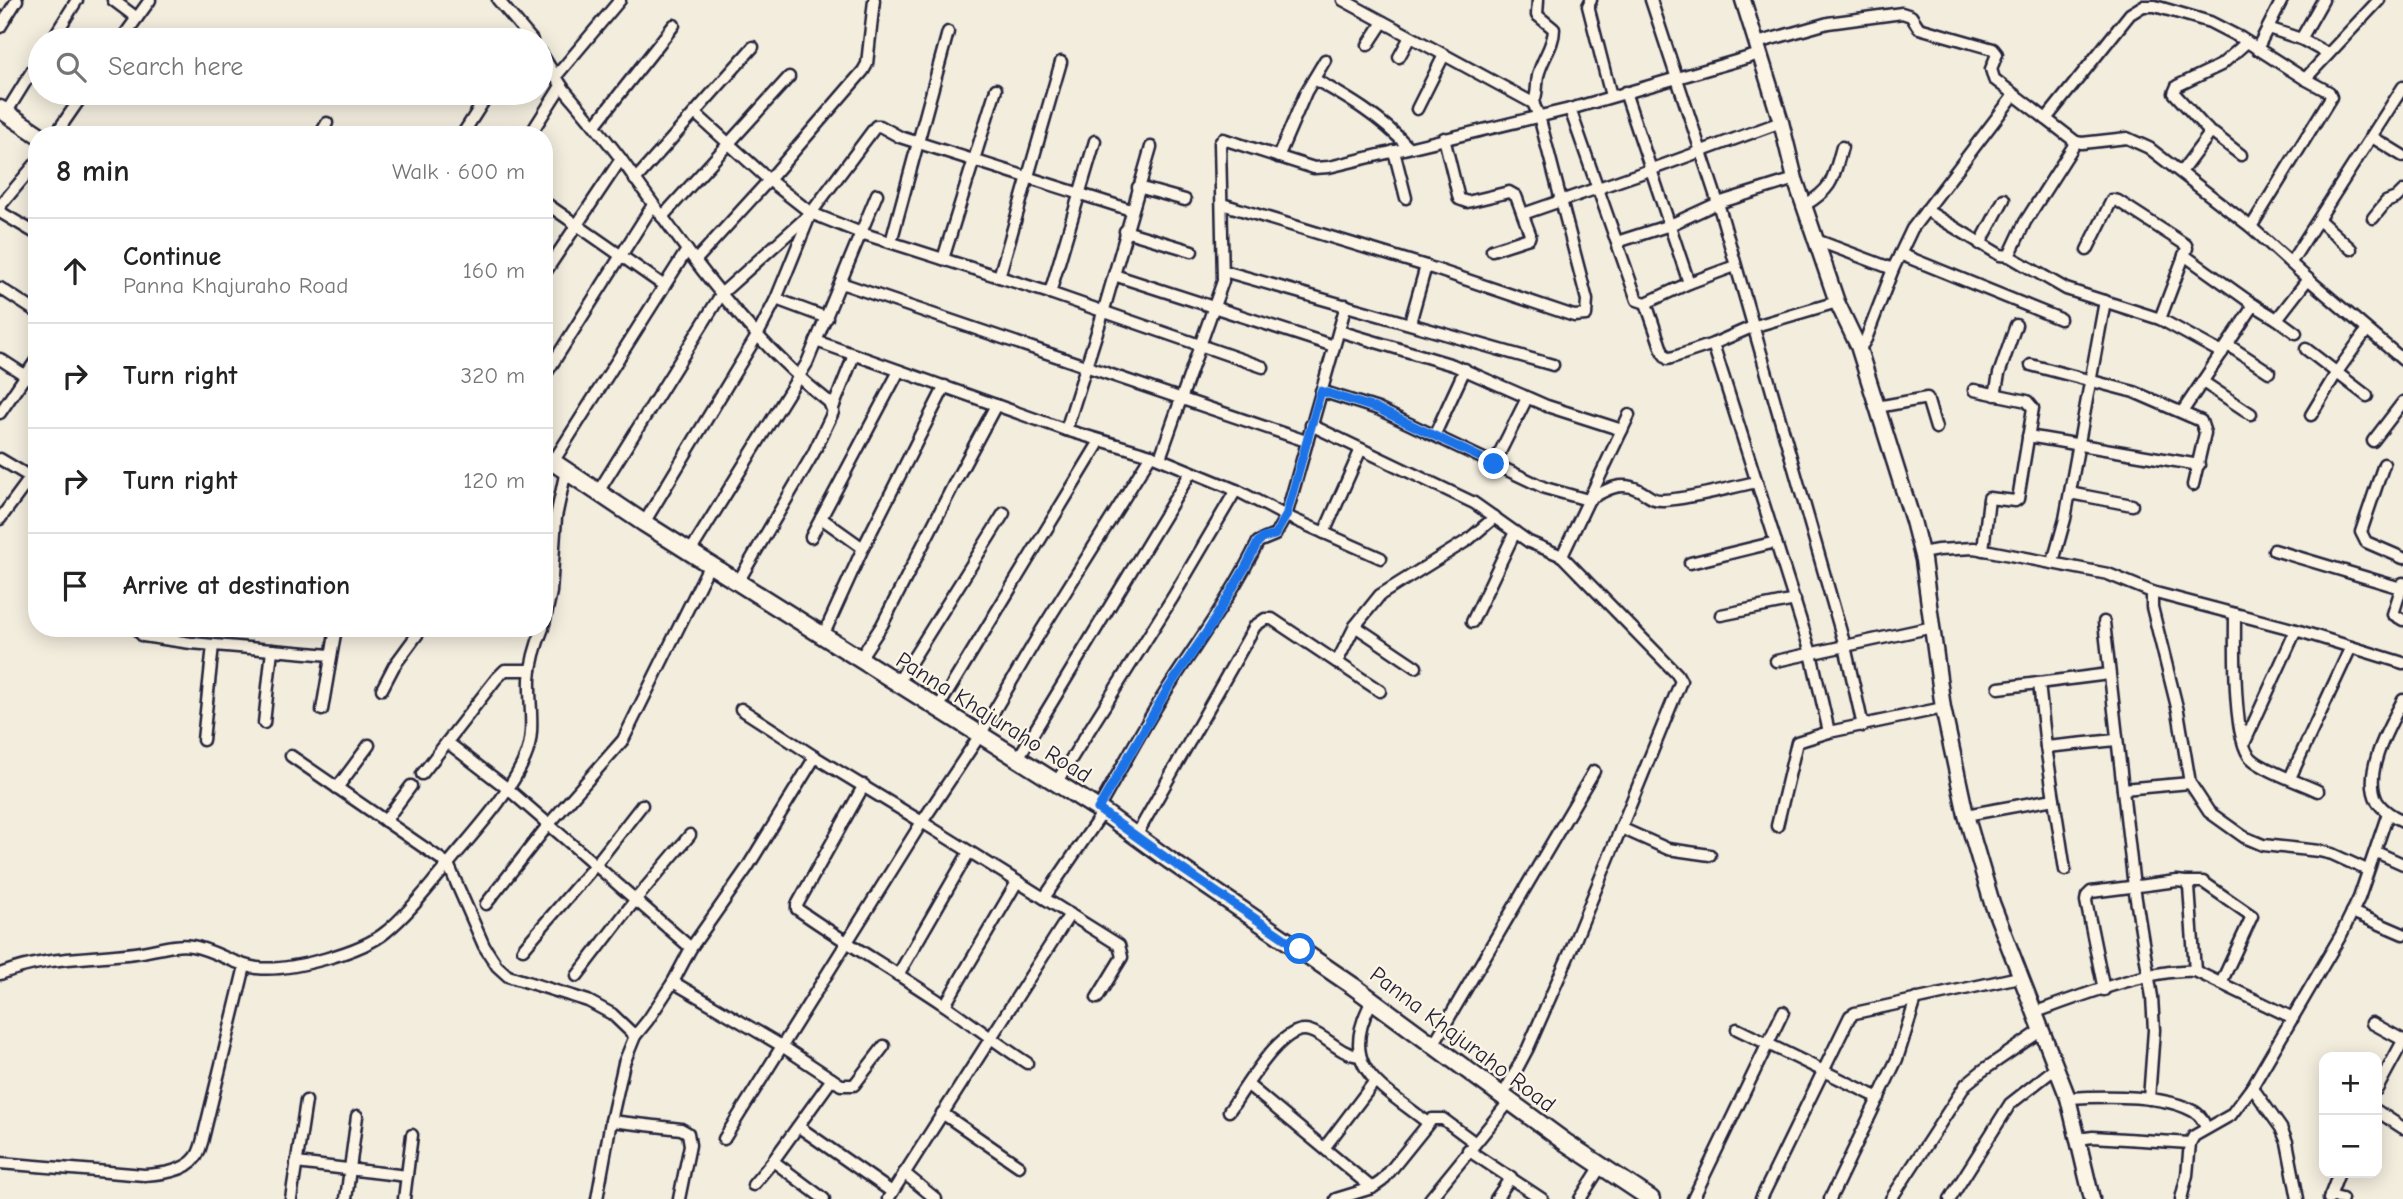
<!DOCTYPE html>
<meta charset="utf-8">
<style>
:root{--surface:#fff;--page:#f6f6f6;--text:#222;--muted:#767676;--line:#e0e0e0}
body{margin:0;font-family:"Comic Neue",sans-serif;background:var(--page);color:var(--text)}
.controls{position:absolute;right:21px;bottom:21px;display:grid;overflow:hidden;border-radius:14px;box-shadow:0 4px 18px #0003}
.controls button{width:63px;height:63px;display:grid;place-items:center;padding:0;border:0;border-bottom:2px solid var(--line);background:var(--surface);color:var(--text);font:35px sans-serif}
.stop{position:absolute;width:21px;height:21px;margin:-16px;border:5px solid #1a73e8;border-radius:50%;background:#fff}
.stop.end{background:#1a73e8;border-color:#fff;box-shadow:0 2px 7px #0008}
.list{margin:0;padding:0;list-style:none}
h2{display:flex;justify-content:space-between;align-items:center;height:91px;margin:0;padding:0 28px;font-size:30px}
h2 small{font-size:23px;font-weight:400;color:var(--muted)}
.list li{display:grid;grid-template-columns:46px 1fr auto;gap:21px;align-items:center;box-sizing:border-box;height:105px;padding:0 28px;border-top:2px solid var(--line)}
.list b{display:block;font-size:26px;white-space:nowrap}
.list p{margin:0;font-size:23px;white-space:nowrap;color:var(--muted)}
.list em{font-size:23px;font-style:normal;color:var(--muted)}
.icon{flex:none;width:38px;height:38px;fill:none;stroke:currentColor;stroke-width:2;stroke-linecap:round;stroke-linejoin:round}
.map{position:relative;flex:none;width:2403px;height:1199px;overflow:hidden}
.search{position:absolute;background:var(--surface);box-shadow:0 4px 18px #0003;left:28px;top:28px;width:525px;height:77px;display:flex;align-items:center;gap:18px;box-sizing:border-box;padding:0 24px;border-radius:38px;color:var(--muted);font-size:26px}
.panel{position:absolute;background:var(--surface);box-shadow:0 4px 18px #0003;left:28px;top:126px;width:525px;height:511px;border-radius:28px}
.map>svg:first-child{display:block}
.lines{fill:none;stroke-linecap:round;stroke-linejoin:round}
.street-casing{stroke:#22223b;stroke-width:15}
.secondary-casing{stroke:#22223b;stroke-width:19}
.primary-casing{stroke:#22223b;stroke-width:21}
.street{stroke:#fcf5e5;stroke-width:10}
.secondary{stroke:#fcf5e5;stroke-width:14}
.primary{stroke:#fcf5e5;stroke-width:16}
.route{stroke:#1a73e8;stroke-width:9}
.labels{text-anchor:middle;stroke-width:5;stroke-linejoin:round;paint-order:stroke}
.street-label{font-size:23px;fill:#22223b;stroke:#fcf5e5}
</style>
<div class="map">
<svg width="2403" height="1199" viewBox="0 0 2403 1199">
<rect width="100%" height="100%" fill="#f3edde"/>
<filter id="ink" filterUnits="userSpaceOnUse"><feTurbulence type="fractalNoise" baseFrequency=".0143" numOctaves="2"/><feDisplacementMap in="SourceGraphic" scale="14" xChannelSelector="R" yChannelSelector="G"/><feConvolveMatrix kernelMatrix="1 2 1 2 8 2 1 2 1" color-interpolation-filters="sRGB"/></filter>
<g filter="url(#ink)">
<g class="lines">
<defs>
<g id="street">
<polyline points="113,0 137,18"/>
<polyline points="498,0 532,40"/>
<polyline points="1591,0 1588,6 1611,96"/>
<polyline points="1651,0 1718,203 1845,646 1863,726"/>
<polyline points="0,27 17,0"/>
<polyline points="2268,28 2301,39 2328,54"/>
<polyline points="2301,39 2323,0"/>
<polyline points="52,40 77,0"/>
<polyline points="121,40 150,0"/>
<polyline points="1757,43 1828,23 1902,13 1911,16 1919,28 1993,49 1997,54 1991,69 1994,79 2076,142 2082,143 2127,138 2149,148 2251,227 2308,279 2403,360"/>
<polyline points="1368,45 1383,22"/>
<polyline points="2257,49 2282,0"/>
<path d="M541,53C549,65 556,78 564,89C583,112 603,135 621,159C682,245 746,337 829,402L833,412L813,454L738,582"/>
<polyline points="1399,57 1410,37"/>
<polyline points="557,75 620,0"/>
<path d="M1314,79C1348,98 1382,118 1408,147"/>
<polyline points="2305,79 2379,0"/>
<polyline points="1625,92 1689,283"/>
<path d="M1533,103C1538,95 1536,86 1538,76C1541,60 1554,46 1554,29L1537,15L1538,0"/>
<polyline points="1417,109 1444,55"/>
<polyline points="1570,109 1637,300 1646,303 1689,283 1735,266"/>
<polyline points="6,113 40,58"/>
<polyline points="2046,119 2130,14 2143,6 2155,6 2210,22 2241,38 2305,79 2329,92 2331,97 2251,227"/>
<polyline points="595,125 674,25"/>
<polyline points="2208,132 2214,134 2241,155"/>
<polyline points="55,135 84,93"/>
<polyline points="320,135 327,123"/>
<polyline points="462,135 489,93"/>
<polyline points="530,135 561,86"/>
<polyline points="2372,137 2403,156"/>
<polyline points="1444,138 1459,199 1467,202 1509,192 1516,196 1530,234 1529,238 1492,250"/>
<polyline points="2076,142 2025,222 2009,256 2066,289 2160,319 2222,353"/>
<polyline points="1394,151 1406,198"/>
<polyline points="1278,157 1306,92 1325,60"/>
<polyline points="2181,172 2208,136 2208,130 2203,125 2174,93 2177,86 2221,65 2247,42"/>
<polyline points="635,180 753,47"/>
<polyline points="1138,187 1185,200"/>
<polyline points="544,202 663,285"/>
<polyline points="1222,204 1426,266 1574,316 1586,315 1587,300 1539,116 1533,103 1343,0"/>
<path d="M1805,205C1834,188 1833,178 1842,147"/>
<polyline points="0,206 37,162"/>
<polyline points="1926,210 2000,255 2009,256"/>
<polyline points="0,212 37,234"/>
<polyline points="811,213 861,233 1050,293 1263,367"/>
<polyline points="1523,214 1650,170 1781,122"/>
<polyline points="662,217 789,77"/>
<polyline points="2373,218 2386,202 2396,198 2403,191"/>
<polyline points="2319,220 2351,249"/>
<polyline points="1125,231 1192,251"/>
<polyline points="1816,240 1893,269"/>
<polyline points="891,242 948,32"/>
<polyline points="1617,242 1670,225 1718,203 1795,179"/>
<polyline points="1980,244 2004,199"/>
<polyline points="2087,250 2112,200 2118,201 2186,245 2187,248 2160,319"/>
<polyline points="1900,254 2060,319"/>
<polyline points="2184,255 2254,305 2277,319 2308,279"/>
<polyline points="943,259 996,89"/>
<polyline points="696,260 769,180 863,71 867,64 874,0"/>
<polyline points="2291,262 2403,87"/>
<polyline points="1224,271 1553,365"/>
<polyline points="544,274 621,159"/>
<polyline points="1114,275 1334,346"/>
<polyline points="999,277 1061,62"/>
<polyline points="841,283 1306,441"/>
<polyline points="0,288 37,312"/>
<polyline points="1050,293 1095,141"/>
<polyline points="776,299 827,318"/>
<polyline points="1646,303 1663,353 1668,359 1713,344 1752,327 1837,302"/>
<polyline points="2277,319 2296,333"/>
<polyline points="1410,323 1426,266"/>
<polyline points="1339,331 1453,365 1547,406 1622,430"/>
<polyline points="816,341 1066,430 1151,455 1236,490 1286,516 1381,558"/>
<polyline points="1713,344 1811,653 1829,732 1943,708"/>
<polyline points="2228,345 2269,372"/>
<polyline points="1858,346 1863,344 1866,339 1893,269 1912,229 2014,95"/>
<polyline points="2306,349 2367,396"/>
<polyline points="0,359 37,383"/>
<polyline points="2031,365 2134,392 2201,421 2205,433 2193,485"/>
<polyline points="544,377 653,205"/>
<polyline points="2203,382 2251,414"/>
<polyline points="1974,390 2027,401 2033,408 2018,499 2015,501 1989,498 1983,550"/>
<path d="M1321,391L1378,409L1545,488L1588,500C1604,491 1620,480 1639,490C1648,495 1652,501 1664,500C1695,498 1727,488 1757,482"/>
<polyline points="1995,395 1999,374 2016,325"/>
<polyline points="1877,407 1927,398 1936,428"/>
<polyline points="833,408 854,355"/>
<polyline points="2182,412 2254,305"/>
<polyline points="0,413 37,359"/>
<polyline points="2311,415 2337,372 2367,330"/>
<polyline points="1311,425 1474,503 1529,542 1562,556"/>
<polyline points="1066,430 1103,313 1151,147"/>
<polyline points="1435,434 1465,369"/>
<polyline points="2028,436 2199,465"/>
<polyline points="2373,441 2403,402"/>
<polyline points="1160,458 1223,281 1220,143 1223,139 1314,168 1329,167 1570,109 1760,54"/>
<polyline points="0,459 37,481"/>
<polyline points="553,462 687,250"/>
<polyline points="1494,464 1527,398"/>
<polyline points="2384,464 2361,532 2366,542 2403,558"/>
<polyline points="598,492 722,293 811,213 876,126 880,126 900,137 1131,210"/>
<polyline points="2070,493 2132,505"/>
<polyline points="821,518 863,548"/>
<polyline points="0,519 31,477"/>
<polyline points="644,523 758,334 776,299 811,213 769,180 696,114"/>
<polyline points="1324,533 1361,449"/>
<polyline points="811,537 899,371"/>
<polyline points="2274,550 2401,588"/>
<polyline points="690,552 807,363 877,194"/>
<polyline points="1921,553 1938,550 1974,548 2108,574 2152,592 2296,630 2403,663"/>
<polyline points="2053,562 2065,519 2105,301"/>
<polyline points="1690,563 1776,542"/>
<polyline points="2403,583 2393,614 2403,620"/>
<polyline points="2152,592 2152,607 2178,711 2190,783 2209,812 2244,837 2263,845 2319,851 2332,854 2367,870"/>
<path d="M2235,614C2235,641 2232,740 2251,758C2263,770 2301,783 2318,791"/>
<polyline points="1721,615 1795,600"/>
<polyline points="1472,622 1515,532"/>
<polyline points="2104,622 2134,887 2152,997 2154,1030 2149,1099"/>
<polyline points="544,624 551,592 556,517 566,470"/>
<polyline points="1355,626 1416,667"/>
<polyline points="139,628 139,632 143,636 191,643 330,655"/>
<polyline points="823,636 863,548 945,386"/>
<polyline points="859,660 882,625 957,478 996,405"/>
<polyline points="1776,661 1933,627"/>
<polyline points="1337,662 1355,626 1380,595 1468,540 1495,517"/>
<polyline points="2039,683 2046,747 2065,870"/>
<polyline points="897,684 1004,513"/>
<polyline points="1999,688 2109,674"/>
<polyline points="382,689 394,666 422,628"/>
<path d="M2403,700C2390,725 2362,772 2377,801C2383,811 2393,816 2403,821"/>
<polyline points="938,708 1100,441"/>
<polyline points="741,709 815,757 922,822 980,735 1041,631 1151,455"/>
<polyline points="322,710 336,628"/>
<polyline points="264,723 272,650"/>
<polyline points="203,740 213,645"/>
<polyline points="447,742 508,789 691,948"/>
<polyline points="2244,744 2296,630"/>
<polyline points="2046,747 2116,740"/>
<polyline points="291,756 448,864 484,946 497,966 508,976 588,1001 612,1014 635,1036"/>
<polyline points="1017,760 1191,472"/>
<polyline points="422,774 496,679 505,670 531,670"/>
<polyline points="2290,778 2351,647"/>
<polyline points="1056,783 1173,597 1236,490"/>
<path d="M864,785L797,905V909C844,942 894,971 943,1004C971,1023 998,1044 1027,1063"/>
<polyline points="337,788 369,745"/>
<polyline points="2123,789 2190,783"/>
<path d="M1098,809C1121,769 1143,727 1168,688C1199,640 1233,594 1258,542L1275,535L1286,516L1346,305"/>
<polyline points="1966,815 2054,799"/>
<polyline points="385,821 411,786"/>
<polyline points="1777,826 1797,742 1829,732"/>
<polyline points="1621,828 1668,849 1710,855"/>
<polyline points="1136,836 1255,626 1265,619 1272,619 1380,691"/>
<polyline points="2376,852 2403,864"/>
<polyline points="2185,882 2203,882 2252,916 2221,983"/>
<polyline points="1044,898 1103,812"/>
<polyline points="486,904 549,824 623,740 710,564"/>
<polyline points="2352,912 2403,934"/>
<polyline points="523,949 596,864 642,805"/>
<path d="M0,974C47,956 87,959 135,953C154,951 173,943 192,946C215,950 234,965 257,968C289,972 363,952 387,931C409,913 426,890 444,869C472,834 507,799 525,758C536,733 529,706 530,679C531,662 536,645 543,628"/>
<polyline points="898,975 969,852"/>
<polyline points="577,976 636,899 690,835"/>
<polyline points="673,982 782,1046 841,1085 854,1085 884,1046"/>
<polyline points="2104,990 2086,901 2087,896 2091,892 2177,881 2185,882 2189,887 2195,971"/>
<path d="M1372,1001C1336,1067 1380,1085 1428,1123"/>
<polyline points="945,1005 1017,882"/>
<path d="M2036,1012C2078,997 2151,968 2195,971L2293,1018"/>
<polyline points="2372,1023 2403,1040"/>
<polyline points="1737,1029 1879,1098"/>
<polyline points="1433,1045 1594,771"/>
<polyline points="1248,1085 1372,1188"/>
<polyline points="2252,1087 2281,1128 2287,1142 2298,1199"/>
<polyline points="2377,1089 2403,1041"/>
<polyline points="1502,1097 1528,1048 1571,950 1681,681 1677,674 1562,556 1629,415"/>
<path d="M2068,1098C2101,1096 2164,1094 2193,1111C2201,1115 2203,1121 2206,1128"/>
<path d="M1229,1111C1244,1091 1282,1021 1310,1031C1328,1037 1339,1054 1359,1056"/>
<polyline points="2377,1111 2403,1128"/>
<polyline points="942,1113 1019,1166"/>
<polyline points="611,1121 681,1129 688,1133 690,1145 679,1199"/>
<polyline points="799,1127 892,1192"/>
<polyline points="724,1139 922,822 1119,945 1122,957 1097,998"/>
<polyline points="2078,1139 2093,1137 2190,1143"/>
<polyline points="1325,1147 1375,1081"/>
<polyline points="1468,1150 1542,1199"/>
<polyline points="773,1161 824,1199"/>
<path d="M0,1163L144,1175C160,1174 185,1172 196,1157C201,1150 203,1139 205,1130L245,966"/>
<polyline points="296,1163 407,1176"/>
<polyline points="904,1173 936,1199"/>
<polyline points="753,1185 773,1161 832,1079"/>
<polyline points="2330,1196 2342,1199"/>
<polyline points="291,1199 306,1101"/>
<polyline points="346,1199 357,1116"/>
<polyline points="404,1199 412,1135"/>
<polyline points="597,1199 611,1121 624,1063 635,1036 648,1020 673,982 691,948 747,868 815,757"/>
<polyline points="888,1199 1070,914"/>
<polyline points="1336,1199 1372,1188 1382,1181 1432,1119 1443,1119 1474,1142"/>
<polyline points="1430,1199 1509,1102"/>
<polyline points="1496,1199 1511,1177"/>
<polyline points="1580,1199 1601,1166"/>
<polyline points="1693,1199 1783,1012"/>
<polyline points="1761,1199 1850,1016 1855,1013 2019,977"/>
<polyline points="1830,1199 1897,1059 1916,999"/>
<polyline points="1891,1199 1966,1084 1982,1071 2042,1030"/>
<polyline points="1950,1199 2010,1104 2057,1067"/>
<polyline points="2181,1199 2187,1175 2190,1143 2194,1136 2231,1115 2252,1087 2341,935 2359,898 2388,813"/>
<polyline points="2329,1199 2339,1173"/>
</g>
<polyline id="secondary" points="1743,0 1781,122 1795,179 1837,302 1858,346 1913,521 1923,560 1943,708 1966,815 1992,903 2068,1098 2092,1199"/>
<g id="primary">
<polyline points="0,109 39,135"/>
<polyline points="544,456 644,523 1103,812 1169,860 1353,986 1565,1142 1651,1199"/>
</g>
</defs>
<use href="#street" class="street-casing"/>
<use href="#secondary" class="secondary-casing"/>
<use href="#primary" class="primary-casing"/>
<use href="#street" class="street"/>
<use href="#secondary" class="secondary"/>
<use href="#primary" class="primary"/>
</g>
</g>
<g class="lines" filter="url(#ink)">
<polyline class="route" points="1300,949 1169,860 1098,809 1167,690 1210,627 1246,566 1258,542 1263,538 1275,535 1286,516 1321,391 1378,409 1494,464"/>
</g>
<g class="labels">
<g class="street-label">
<text transform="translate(994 717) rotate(32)" y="8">Panna Khajuraho Road</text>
<text transform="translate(1463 1039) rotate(37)" y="8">Panna Khajuraho Road</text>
</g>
</g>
</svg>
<div class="controls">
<button>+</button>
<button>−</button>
</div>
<div class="stop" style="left:1300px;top:949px"></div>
<div class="stop end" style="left:1494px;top:464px"></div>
<div class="search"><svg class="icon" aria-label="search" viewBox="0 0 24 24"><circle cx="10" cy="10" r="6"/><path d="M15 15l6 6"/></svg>Search here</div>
<section class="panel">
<h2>8 min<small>Walk · 600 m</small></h2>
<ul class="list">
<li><svg class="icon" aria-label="ahead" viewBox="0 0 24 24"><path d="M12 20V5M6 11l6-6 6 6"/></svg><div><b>Continue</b><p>Panna Khajuraho Road</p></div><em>160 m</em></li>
<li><svg class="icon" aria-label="right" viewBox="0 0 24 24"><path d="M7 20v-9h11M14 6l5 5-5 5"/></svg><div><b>Turn right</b></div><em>320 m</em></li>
<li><svg class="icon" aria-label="right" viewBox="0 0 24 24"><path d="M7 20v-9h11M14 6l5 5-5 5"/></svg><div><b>Turn right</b></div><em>120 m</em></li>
<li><svg class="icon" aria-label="arrive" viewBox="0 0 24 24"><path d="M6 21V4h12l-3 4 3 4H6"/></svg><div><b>Arrive at destination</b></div></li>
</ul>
</section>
</div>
